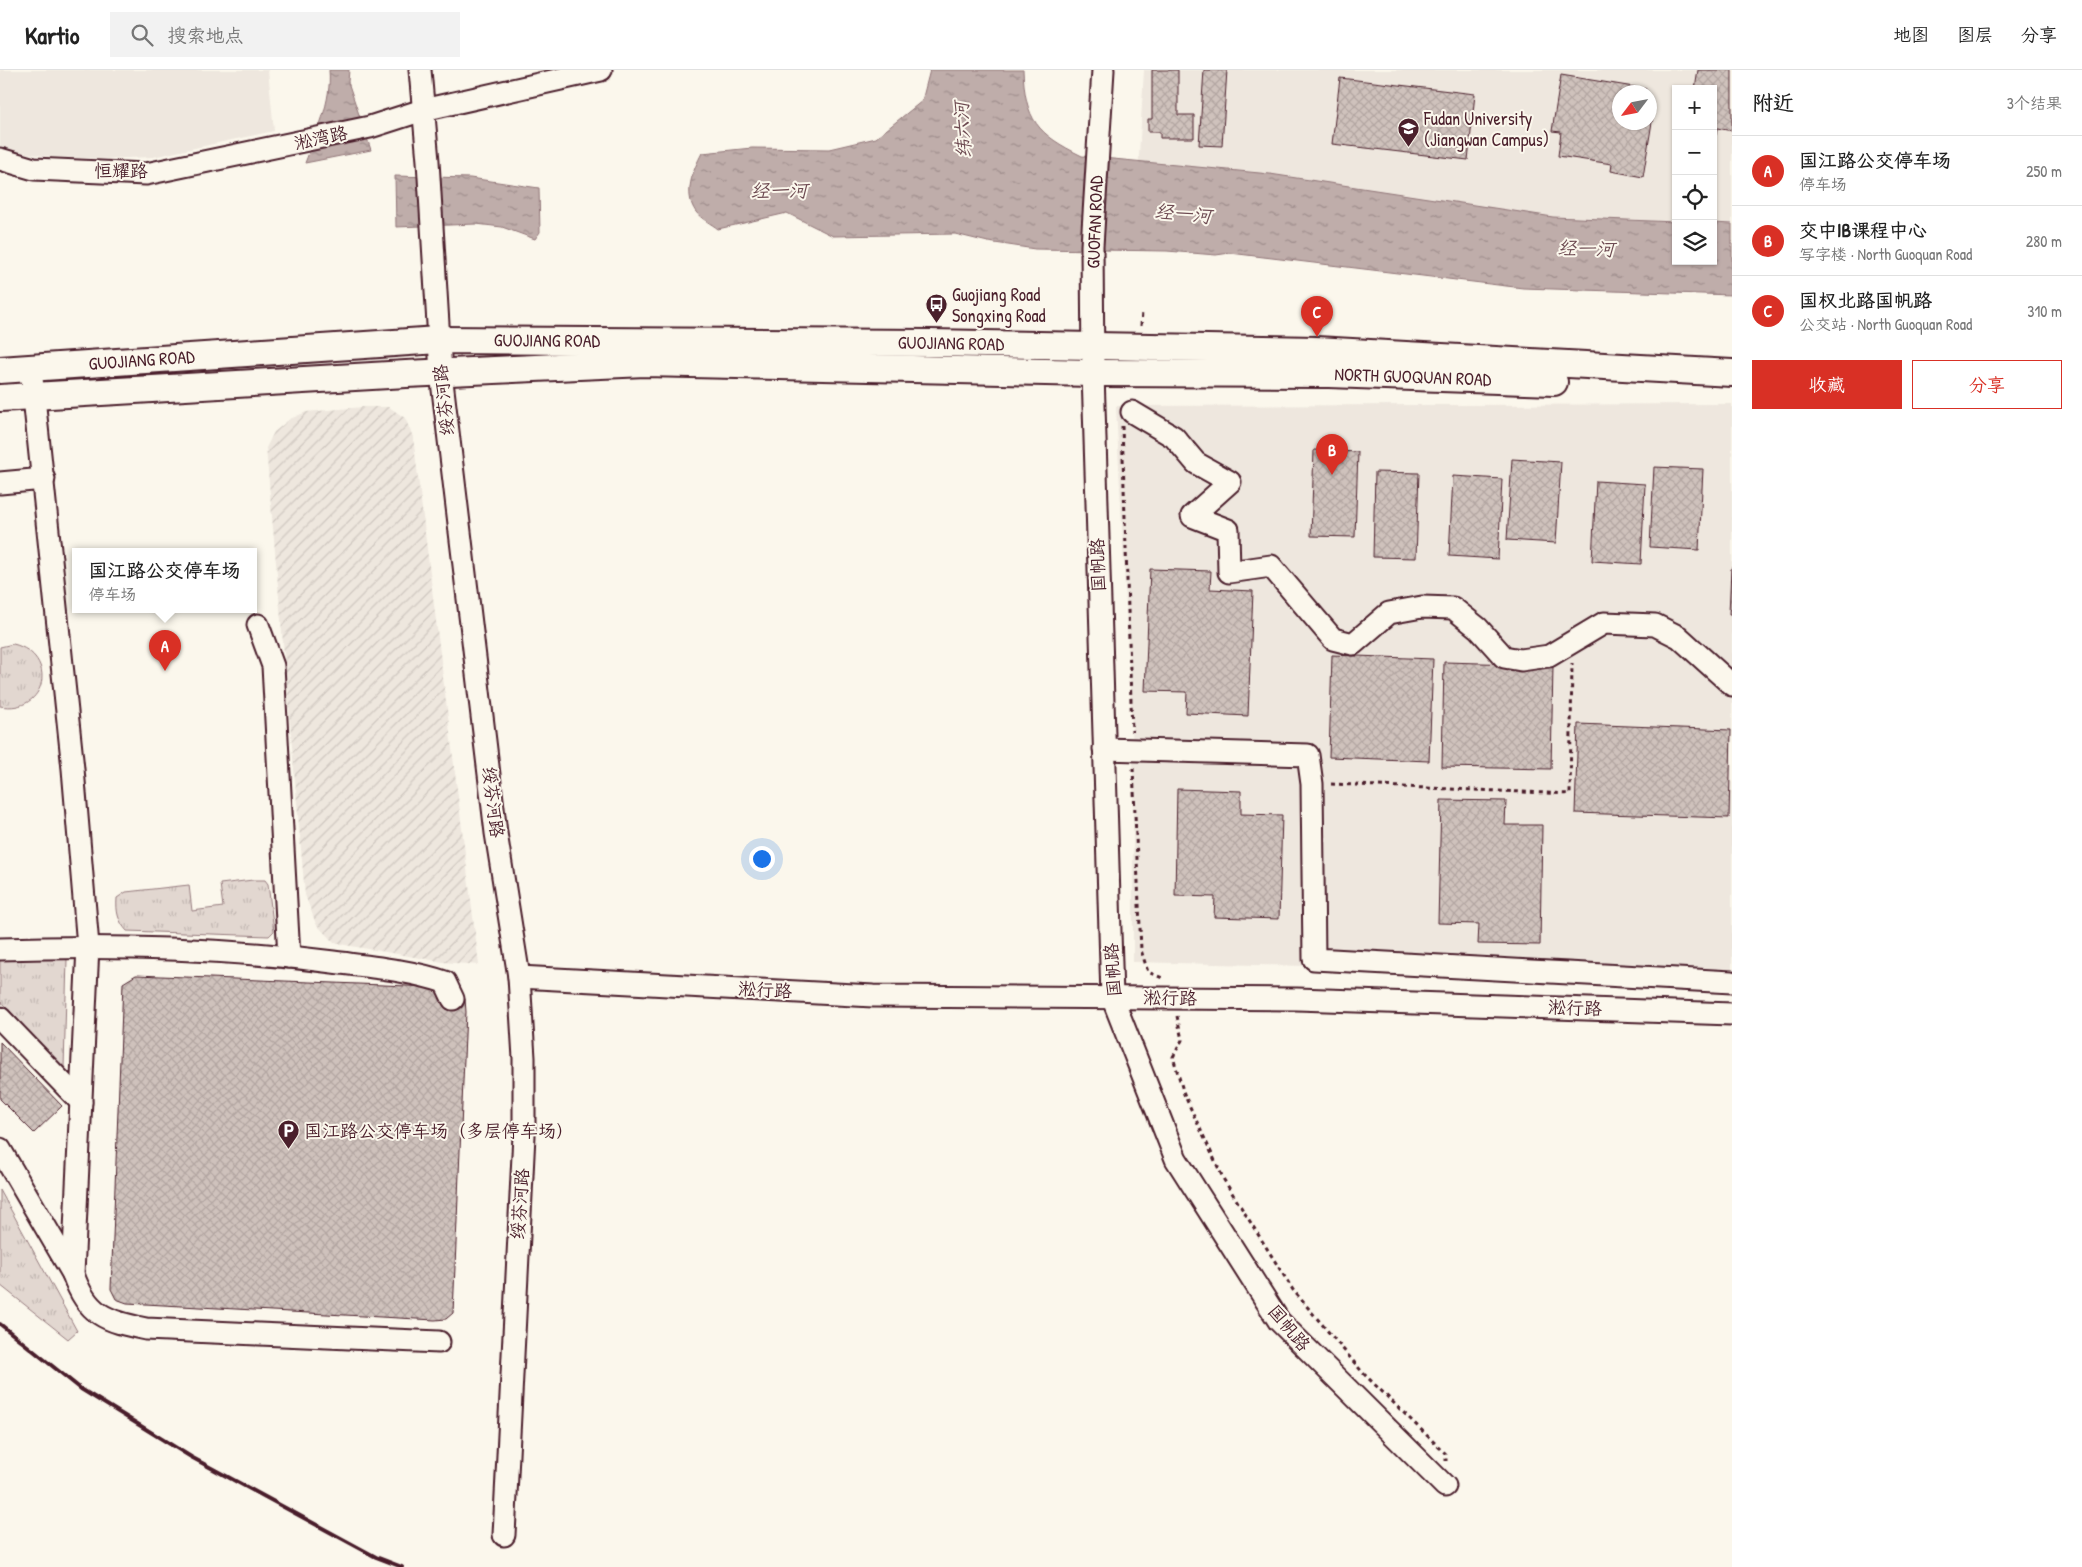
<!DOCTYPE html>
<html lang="zh">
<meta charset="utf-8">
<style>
:root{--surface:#fff;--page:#f2f2f2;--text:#222;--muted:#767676;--line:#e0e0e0;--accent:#d93025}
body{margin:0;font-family:"Patrick Hand","LXGW WenKai TC",sans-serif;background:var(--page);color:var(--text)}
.controls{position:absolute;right:15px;top:15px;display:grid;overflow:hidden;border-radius:0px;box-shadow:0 1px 4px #0004}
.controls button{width:45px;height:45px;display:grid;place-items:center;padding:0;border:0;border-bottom:1px solid var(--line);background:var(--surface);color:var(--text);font:25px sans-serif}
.compass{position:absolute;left:1612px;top:15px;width:45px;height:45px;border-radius:50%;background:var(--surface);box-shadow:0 1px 4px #0004;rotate:238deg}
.you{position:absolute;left:761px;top:788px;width:18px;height:18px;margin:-12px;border:4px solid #fff;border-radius:50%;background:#1a73e8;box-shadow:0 0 0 8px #1a73e833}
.badge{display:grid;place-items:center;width:32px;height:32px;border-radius:50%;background:var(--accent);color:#fff;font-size:16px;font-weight:700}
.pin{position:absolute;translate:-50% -41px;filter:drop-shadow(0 1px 2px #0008)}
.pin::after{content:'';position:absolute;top:26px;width:18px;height:15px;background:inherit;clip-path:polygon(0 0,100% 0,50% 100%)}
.popup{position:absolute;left:72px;top:478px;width:185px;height:65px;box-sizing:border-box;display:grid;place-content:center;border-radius:0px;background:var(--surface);filter:drop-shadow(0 1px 4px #0005);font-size:16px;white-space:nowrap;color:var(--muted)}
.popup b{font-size:19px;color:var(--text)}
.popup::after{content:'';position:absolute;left:50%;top:100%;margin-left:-10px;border:10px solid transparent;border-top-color:var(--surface)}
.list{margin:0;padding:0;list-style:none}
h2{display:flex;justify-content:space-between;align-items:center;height:65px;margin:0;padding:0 20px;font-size:21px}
h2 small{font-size:16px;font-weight:400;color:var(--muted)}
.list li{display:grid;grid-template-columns:32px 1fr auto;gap:15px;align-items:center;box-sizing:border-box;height:70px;padding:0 20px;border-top:1px solid var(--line)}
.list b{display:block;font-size:19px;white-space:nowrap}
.list p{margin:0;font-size:16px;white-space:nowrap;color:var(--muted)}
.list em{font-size:16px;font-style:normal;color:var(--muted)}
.actions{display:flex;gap:10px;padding:15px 20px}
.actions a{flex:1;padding:11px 0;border:1px solid var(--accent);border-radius:0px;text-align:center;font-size:18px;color:var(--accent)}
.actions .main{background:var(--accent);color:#fff}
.icon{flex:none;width:28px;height:28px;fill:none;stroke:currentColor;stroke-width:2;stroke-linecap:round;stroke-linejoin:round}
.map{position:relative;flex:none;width:1732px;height:1497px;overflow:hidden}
header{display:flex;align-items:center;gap:30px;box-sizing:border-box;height:70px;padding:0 25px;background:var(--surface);border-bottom:1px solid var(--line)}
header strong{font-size:24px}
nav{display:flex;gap:28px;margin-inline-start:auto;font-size:18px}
.search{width:350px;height:45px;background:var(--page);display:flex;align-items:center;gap:12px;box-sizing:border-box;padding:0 18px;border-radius:0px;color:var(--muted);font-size:19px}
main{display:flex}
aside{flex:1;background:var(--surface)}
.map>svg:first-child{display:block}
.built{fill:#eee7de;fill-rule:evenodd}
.industrial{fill:url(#industrial-furrows)}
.grass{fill:url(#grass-tufts);stroke:#967b7e}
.water{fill:url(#water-ripples);stroke:#907477}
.building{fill:url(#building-cross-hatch);stroke:#4a1f2b}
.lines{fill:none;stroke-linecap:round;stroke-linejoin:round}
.minor-casing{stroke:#4a1f2b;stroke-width:25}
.major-casing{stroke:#4a1f2b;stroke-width:30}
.path{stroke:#4a1f2b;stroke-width:3;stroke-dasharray:4 4;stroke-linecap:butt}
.minor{stroke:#fbf7ec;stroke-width:21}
.major{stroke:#fbf7ec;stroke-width:26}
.rail{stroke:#4a1f2b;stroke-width:4}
.labels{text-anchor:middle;stroke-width:4;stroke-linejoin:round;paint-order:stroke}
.poi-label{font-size:18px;fill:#4a1f2b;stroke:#fbf7ec;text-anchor:start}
.street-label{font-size:18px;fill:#4a1f2b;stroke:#fbf7ec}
.water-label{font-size:19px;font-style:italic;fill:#6d4a51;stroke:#fbf7ec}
</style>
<header>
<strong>Kartio</strong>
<div class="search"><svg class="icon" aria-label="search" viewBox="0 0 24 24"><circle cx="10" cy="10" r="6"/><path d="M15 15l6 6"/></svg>搜索地点</div>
<nav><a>地图</a><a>图层</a><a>分享</a></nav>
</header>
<main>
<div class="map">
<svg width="1732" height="1497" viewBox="0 0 1732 1497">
<defs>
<pattern id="industrial-furrows" width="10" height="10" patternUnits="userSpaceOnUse" patternTransform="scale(1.25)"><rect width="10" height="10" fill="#eee7de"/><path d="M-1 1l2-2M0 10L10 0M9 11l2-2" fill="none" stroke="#cec6bf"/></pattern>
<pattern id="grass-tufts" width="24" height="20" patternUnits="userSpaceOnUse" patternTransform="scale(1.25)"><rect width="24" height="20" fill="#e2d7d0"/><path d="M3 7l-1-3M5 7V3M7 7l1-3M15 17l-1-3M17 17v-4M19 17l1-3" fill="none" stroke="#c3b8b3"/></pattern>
<pattern id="water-ripples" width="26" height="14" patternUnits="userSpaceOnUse" patternTransform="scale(1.25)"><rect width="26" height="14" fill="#bfadaa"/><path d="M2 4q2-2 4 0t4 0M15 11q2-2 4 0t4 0" fill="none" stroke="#9d8c8b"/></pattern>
<pattern id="building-cross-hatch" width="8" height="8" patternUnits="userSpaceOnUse" patternTransform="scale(1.25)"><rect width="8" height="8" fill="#cfc2bc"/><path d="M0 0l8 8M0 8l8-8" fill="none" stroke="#b3a6a2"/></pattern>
</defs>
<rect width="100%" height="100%" fill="#fbf7ec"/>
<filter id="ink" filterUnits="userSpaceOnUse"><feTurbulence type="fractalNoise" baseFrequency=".02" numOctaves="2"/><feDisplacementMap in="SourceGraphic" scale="10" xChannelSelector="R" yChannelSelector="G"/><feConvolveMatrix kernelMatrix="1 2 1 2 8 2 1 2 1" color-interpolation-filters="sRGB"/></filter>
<g filter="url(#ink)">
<g class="built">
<polygon points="0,0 268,0 274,61 153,87 100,89 50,87 9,80 0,77"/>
<path d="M1144,0H1732V184L1713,182V19H1676V177L1138,103ZM1620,22H1650V52H1620Z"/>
<polygon points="1732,334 1732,906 1133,892 1133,679 1116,336"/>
</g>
<polygon class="industrial" points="363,337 389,337 405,348 413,367 479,895 443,892 334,873 316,854 305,825 266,378 274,362 290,349 306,342"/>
<g class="grass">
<path d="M13,574C59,585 47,645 0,636V577Z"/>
<path d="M253,810H265L268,814L274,861L269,866L127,861C118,851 116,842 117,828L126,822L189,815L192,841L223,837L220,814Z"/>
<polygon points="64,883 67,889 64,998 0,931 0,885"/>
<polygon points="0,1120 77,1261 68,1269 0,1215"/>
</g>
<g class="water">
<path d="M329,0H349L348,12L371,80L305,93C316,64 332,32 329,0Z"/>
<path d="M930,0H1023C1025,50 1037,64 1082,86L1270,104L1553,147L1676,152V191H1713V153L1732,154V225L1523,218L1230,183L1216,185L1167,181L1035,179L988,172L955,164L833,166L787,143L718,159C712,154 701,149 696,142C683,124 693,100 702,83L752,78L829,79L876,68L922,31Z"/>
<polygon points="395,106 470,108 539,118 540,162 535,169 502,157 476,154 396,157"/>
</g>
<g class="building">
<polygon points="1152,0 1178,0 1178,45 1194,45 1194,68 1160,68 1160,62 1148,62 1148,49 1152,49"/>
<polygon points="1204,0 1227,0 1222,76 1199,75"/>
<polygon points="1698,0 1732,0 1732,61 1717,58 1716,65 1713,64 1713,19 1695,19"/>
<polygon points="1561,5 1646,19 1645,22 1620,22 1620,52 1650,52 1650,39 1654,40 1643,107 1611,101 1612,94 1558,86 1561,62 1552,61"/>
<polygon points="1340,8 1475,24 1468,90 1332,74"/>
<polygon points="1314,380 1358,382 1355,467 1311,466"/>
<polygon points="1512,389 1561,392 1556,473 1507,470"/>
<polygon points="1654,397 1703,399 1699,480 1650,477"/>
<polygon points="1375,402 1419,403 1416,488 1373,487"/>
<polygon points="1453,406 1502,409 1498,489 1449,486"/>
<polygon points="1596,411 1645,414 1641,494 1592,491"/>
<polygon points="1731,498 1732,498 1732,544 1729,544"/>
<polygon points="1150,499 1211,501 1210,519 1253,521 1248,646 1186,643 1187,622 1145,621"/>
<polygon points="1332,585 1433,589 1429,691 1329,687"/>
<polygon points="1444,592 1553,595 1551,699 1442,697"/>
<polygon points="1578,654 1731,660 1729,748 1575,743"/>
<polygon points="1177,719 1241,721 1241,744 1282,745 1279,849 1214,847 1215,827 1175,826"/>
<polygon points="1441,730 1506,731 1505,755 1542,755 1540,875 1478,874 1479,854 1438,853"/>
<polygon points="136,905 457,918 465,929 466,942 453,1243 446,1249 435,1250 127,1233 116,1229 111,1219 123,913"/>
<polygon points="0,972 62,1036 34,1063 0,1029"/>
</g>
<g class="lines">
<defs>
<g id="minor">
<polyline points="420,0 428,91 441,303 496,763 519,907 524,988 524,1065 504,1465"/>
<polyline points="1103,0 1092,176 1093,303 1112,927 1176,1089 1279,1251 1445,1416"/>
<polyline points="0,89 34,99 146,104 370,57 423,40 601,0"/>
<path d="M31,299L73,699L88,876L73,1204C87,1245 106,1251 146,1259L439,1272"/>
<polyline points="1132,342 1174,367 1196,393 1230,412 1192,446 1228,460 1229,502 1271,496 1333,569 1353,574 1389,543 1422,537 1453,538 1478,558 1504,587 1521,590 1549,586 1604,553 1655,555 1679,567 1732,615"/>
<polyline points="0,413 44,409"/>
<polyline points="258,555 273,596 289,887"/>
<polyline points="1104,679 1308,685 1312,714 1314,889 1732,912"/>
<path d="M0,879C111,875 223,878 333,892C372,897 409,900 445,912L453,929"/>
<polyline points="519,907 873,926 1297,929 1732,944"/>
<polyline points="0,948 81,1032"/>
<polyline points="0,1079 73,1204"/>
</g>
<g id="major">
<path id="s1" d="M0,300L438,270L931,273L1316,280L1732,303"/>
<path id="s2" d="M0,328L406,304L645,293L1093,303L1329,304L1554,312"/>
</g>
</defs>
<use href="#minor" class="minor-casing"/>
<use href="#major" class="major-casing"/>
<g class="path">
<polyline points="1141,256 1142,241"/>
<polyline points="1122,356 1132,662"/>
<polyline points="1133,698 1141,880 1148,902 1165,909"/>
<polyline points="1331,714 1570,724 1572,593"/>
<polyline points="1177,946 1182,970 1173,987 1184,1024 1224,1110 1293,1220 1364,1304 1446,1384 1446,1391"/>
</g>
<use href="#minor" class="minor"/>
<use href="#major" class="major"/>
<polyline class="rail" points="0,1254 81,1319 191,1387 376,1487 402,1497"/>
</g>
</g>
<defs>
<symbol id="university-pin" viewBox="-11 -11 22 30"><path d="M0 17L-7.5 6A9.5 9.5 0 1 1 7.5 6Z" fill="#4a1f2b" stroke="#fbf7ec"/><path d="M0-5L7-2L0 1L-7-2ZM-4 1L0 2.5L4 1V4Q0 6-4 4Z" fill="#fff"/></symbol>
<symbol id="bus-pin" viewBox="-11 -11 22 30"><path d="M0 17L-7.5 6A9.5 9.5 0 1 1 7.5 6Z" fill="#4a1f2b" stroke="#fbf7ec"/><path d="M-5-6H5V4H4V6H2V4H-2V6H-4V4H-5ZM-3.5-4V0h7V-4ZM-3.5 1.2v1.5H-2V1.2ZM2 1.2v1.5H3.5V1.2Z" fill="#fff"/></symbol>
<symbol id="parking-pin" viewBox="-11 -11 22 30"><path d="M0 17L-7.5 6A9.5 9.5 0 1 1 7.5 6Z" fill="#4a1f2b" stroke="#fbf7ec"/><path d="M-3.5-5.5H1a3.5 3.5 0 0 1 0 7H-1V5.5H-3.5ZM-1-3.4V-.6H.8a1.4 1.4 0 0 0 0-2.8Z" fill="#fff"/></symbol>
</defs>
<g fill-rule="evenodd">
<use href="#university-pin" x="1396" y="46" width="25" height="34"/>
<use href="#bus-pin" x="924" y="222" width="25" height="34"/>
<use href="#parking-pin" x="276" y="1048" width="25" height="34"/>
</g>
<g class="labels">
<g class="poi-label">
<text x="1424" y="55">Fudan University<tspan x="1424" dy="21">(Jiangwan Campus)</tspan></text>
<text x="952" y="231">Guojiang Road<tspan x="952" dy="21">Songxing Road</tspan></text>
<text x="304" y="1067">国江路公交停车场（多层停车场）</text>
</g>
<g class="street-label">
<text transform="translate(321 68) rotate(-12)" y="6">淞湾路</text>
<text x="121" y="107">恒耀路</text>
<text transform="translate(1095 152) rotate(-88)" y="6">GUOFAN ROAD</text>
<text dy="6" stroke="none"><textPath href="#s1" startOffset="548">GUOJIANG ROAD</textPath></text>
<text dy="6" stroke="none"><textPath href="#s1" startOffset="952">GUOJIANG ROAD</textPath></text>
<text dy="6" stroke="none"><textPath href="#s1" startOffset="142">GUOJIANG ROAD</textPath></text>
<text dy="6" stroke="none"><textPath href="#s2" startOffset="1414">NORTH GUOQUAN ROAD</textPath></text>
<text transform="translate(444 330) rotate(-96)" y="6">绥芬河路</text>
<text transform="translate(1098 495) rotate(-92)" y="6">国帆路</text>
<text transform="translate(493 732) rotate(83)" y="6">绥芬河路</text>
<text transform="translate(1113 900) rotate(-94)" y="6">国帆路</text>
<text transform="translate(765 920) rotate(3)" y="6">淞行路</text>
<text transform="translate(1170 928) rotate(1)" y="6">淞行路</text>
<text transform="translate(1575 938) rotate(2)" y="6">淞行路</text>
<text transform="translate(520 1134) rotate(-86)" y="6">绥芬河路</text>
<text transform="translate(1289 1258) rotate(50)" y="6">国帆路</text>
</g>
<g class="water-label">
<text transform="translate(962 60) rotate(-93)" y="7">纬六河</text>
<text x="779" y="127">经一河</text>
<text transform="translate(1183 143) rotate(6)" y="7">经一河</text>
<text transform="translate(1586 178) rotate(2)" y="7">经一河</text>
</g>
</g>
</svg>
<div class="controls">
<button>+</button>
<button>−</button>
<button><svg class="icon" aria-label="locate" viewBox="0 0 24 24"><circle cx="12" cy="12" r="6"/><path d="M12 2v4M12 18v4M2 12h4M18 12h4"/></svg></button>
<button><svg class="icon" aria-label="layers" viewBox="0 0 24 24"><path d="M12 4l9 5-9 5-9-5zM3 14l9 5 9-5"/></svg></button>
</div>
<svg class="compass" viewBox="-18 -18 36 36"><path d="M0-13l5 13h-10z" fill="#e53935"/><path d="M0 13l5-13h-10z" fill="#767676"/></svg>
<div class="you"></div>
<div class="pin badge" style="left:165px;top:601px">A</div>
<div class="popup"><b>国江路公交停车场</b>停车场</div>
<div class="pin badge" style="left:1332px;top:405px">B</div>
<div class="pin badge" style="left:1317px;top:267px">C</div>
</div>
<aside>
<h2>附近<small>3个结果</small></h2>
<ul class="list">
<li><span class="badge">A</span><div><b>国江路公交停车场</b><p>停车场</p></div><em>250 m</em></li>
<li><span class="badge">B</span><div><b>交中IB课程中心</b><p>写字楼 · North Guoquan Road</p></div><em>280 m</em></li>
<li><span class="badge">C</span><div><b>国权北路国帆路</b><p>公交站 · North Guoquan Road</p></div><em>310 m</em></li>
</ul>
<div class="actions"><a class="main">收藏</a><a>分享</a></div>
</aside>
</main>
